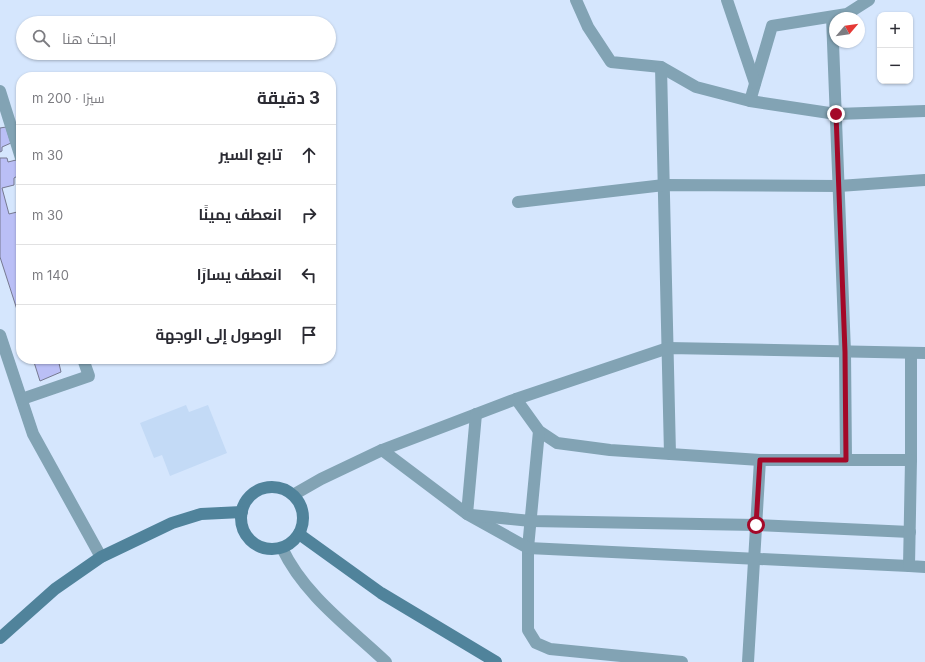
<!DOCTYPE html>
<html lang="ar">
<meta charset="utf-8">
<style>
:root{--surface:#fff;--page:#f7f7f7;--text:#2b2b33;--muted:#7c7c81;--line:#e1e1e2}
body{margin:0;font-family:Inter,Cairo,sans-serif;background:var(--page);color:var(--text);direction:rtl}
.controls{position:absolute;right:12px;top:12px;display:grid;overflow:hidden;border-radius:8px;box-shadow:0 1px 3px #0004}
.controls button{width:36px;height:36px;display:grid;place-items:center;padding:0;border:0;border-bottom:1px solid var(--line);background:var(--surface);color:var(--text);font:20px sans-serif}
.compass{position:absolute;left:829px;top:12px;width:36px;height:36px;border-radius:50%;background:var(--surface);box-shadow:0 1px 3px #0004;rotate:61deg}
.stop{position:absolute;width:12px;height:12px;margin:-9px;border:3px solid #a40828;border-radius:50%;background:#fff}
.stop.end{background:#a40828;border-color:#fff;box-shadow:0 1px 4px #0008}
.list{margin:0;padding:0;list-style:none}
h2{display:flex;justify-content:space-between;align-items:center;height:52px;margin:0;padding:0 16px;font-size:17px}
h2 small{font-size:13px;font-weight:400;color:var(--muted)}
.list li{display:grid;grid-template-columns:26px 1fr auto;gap:12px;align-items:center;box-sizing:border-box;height:60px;padding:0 16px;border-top:1px solid var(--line)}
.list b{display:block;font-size:15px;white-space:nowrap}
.list em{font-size:13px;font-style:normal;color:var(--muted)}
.icon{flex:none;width:22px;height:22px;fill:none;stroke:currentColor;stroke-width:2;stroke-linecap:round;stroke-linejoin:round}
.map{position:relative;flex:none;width:925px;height:662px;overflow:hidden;direction:ltr}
.search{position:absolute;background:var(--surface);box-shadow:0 1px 3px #0004;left:16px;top:16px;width:320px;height:44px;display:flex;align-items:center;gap:10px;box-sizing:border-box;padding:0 14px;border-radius:22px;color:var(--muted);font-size:15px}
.panel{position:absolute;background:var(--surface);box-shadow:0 1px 3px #0004;left:16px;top:72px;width:320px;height:292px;border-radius:16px;direction:rtl}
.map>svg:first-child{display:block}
.built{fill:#c3daf6}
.building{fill:#babff6;stroke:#767990}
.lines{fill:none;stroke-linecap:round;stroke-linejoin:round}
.street{stroke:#82a3b4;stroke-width:12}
.secondary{stroke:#50839b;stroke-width:12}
.route{stroke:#a40828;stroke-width:5}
</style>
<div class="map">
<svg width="925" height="662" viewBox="0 0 925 662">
<rect width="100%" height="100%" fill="#d5e6fd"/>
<polygon class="built" points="186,405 189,412 208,405 227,453 170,476 162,455 154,458 140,423"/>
<g class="building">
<polygon points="6,127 11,143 2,147 2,151 0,152 0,128"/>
<polygon points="0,158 7,158 8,162 16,160 21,174 14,178 14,185 2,188 9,214 21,211 21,322 0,257"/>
<polygon points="33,359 58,359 61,372 40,381"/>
</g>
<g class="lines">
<g class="street">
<polyline points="576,0 588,27 611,62 661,67 696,87 750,101 772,26 847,14 869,0"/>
<polyline points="727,0 755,83"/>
<polyline points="832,17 845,352 846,460"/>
<polyline points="661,67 670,454"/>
<polyline points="0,91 21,158"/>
<polyline points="750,101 836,114 925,111"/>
<polyline points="518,202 664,185 839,186 925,180"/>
<polyline points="0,335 33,434 101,557"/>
<polyline points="22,399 89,376 83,359"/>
<polyline points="516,399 539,431 557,443 610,450 760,460"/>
<polyline points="539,431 528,548 528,630 536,643 550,649 682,662"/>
<polyline points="382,450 467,514 528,548 909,566"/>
<polyline points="911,460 911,353"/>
<polyline points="293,495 321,479 382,450 516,399 668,348 925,353"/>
<polyline points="467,514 476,414"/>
<polyline points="471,515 531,521 756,525 910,532"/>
<path d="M282,548C304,595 349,627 386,662"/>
<polyline points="748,662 760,460 911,460 909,566 925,567"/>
</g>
<g class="secondary">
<circle cx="272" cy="518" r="31"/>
<polyline points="299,534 381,593 496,662"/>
<polyline points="0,638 55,589 101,557 172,523 201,514 242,512"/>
</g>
</g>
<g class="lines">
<polyline class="route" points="756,525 760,460 846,460 845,352 836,114"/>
</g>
</svg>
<div class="controls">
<button>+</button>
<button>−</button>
</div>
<svg class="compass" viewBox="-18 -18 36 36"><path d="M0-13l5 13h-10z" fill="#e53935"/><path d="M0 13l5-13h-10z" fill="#7c7c81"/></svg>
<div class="stop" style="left:756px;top:525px"></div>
<div class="stop end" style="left:836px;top:114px"></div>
<div class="search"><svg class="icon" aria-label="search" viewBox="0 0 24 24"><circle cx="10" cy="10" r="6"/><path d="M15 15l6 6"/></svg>ابحث هنا</div>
<section class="panel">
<h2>3 دقيقة<small>سيرًا · 200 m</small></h2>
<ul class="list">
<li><svg class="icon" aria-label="ahead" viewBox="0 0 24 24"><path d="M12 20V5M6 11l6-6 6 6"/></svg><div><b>تابع السير</b></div><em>30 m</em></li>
<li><svg class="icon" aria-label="right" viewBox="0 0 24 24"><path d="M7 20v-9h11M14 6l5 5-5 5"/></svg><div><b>انعطف يمينًا</b></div><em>30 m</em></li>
<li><svg class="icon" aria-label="left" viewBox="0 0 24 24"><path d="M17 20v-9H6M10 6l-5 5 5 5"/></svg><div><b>انعطف يسارًا</b></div><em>140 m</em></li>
<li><svg class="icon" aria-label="arrive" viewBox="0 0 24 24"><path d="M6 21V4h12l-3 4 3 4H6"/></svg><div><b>الوصول إلى الوجهة</b></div></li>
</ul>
</section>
</div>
